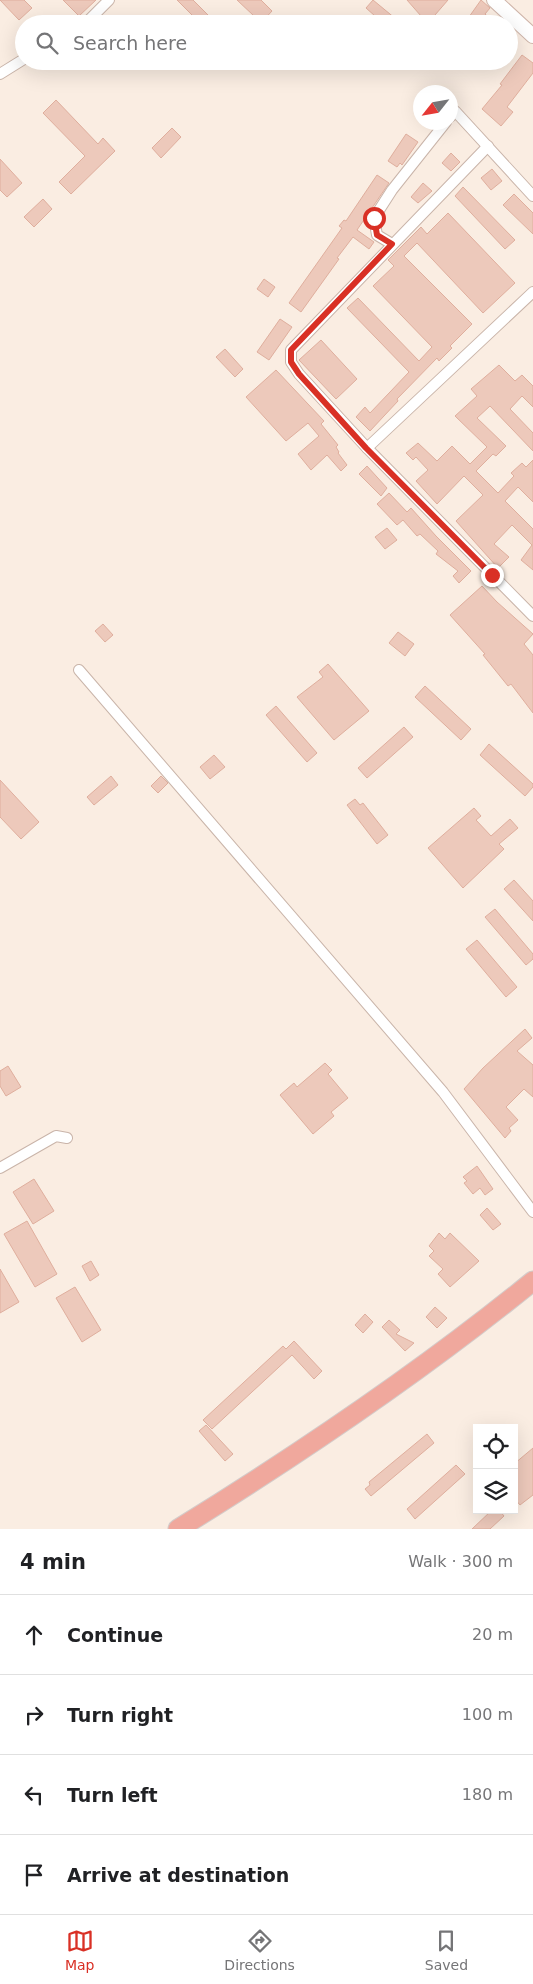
<!DOCTYPE html>
<meta charset="utf-8">
<style>
:root{--surface:#fff;--page:#f2f2f2;--text:#202124;--muted:#757577;--line:#e0e0e0;--accent:#d93025}
body{margin:0;font-family:"DejaVu Sans",sans-serif;background:var(--page);color:var(--text)}
.controls{position:absolute;right:15px;bottom:15px;display:grid;overflow:hidden;border-radius:0px;box-shadow:0 5px 20px #0002}
.controls button{width:45px;height:45px;display:grid;place-items:center;padding:0;border:0;border-bottom:1px solid var(--line);background:var(--surface);color:var(--text);font:25px sans-serif}
.compass{position:absolute;left:413px;top:85px;width:45px;height:45px;border-radius:50%;background:var(--surface);box-shadow:0 5px 20px #0002;rotate:239deg}
.stop{position:absolute;width:15px;height:15px;margin:-11px;border:4px solid #d93025;border-radius:50%;background:#fff}
.stop.end{background:#d93025;border-color:#fff;box-shadow:0 1px 5px #0008}
.list{margin:0;padding:0;list-style:none}
h2{display:flex;justify-content:space-between;align-items:center;height:65px;margin:0;padding:0 20px;font-size:21px}
h2 small{font-size:16px;font-weight:400;color:var(--muted)}
.list li{display:grid;grid-template-columns:32px 1fr auto;gap:15px;align-items:center;box-sizing:border-box;height:80px;padding:0 20px;border-top:1px solid var(--line)}
.list b{display:block;font-size:19px;white-space:nowrap}
.list em{font-size:16px;font-style:normal;color:var(--muted)}
.icon{flex:none;width:28px;height:28px;fill:none;stroke:currentColor;stroke-width:2;stroke-linecap:round;stroke-linejoin:round}
.map{position:relative;flex:none;width:533px;height:1529px;overflow:hidden}
.search{position:absolute;background:var(--surface);box-shadow:0 5px 20px #0002;left:15px;right:15px;top:15px;height:55px;display:flex;align-items:center;gap:12px;box-sizing:border-box;padding:0 18px;border-radius:28px;color:var(--muted);font-size:19px}
.sheet{height:385px;background:var(--surface)}
nav{display:flex;justify-content:space-around;align-items:center;box-sizing:border-box;height:70px;border-top:1px solid var(--line);background:var(--surface);font-size:14px;color:var(--muted)}
nav a{display:grid;justify-items:center;gap:2px}
nav .on{color:var(--accent)}
.map>svg:first-child{display:block}
.building{fill:#edc9bb;stroke:#dfae9d}
.lines{fill:none;stroke-linecap:round;stroke-linejoin:round}
.street-casing{stroke:#c9b4a9;stroke-width:12}
.secondary-casing{stroke:#cfb5aa;stroke-width:16}
.highway-casing{stroke:#d4cbc9;stroke-width:21}
.street{stroke:#fff;stroke-width:10}
.secondary{stroke:#fff;stroke-width:14}
.highway{stroke:#f0a89d;stroke-width:19}
.route{stroke:#d93025;stroke-width:6}
</style>
<div class="map">
<svg width="533" height="1529" viewBox="0 0 533 1529">
<rect width="100%" height="100%" fill="#faede2"/>
<g class="building">
<polygon points="0,0 24,0 32,8 19,20"/>
<polygon points="63,0 96,0 79,16"/>
<polygon points="177,0 193,0 217,24 201,24"/>
<polygon points="237,0 261,0 272,11 260,24 246,24 254,16"/>
<polygon points="373,0 396,19 392,24 384,24 366,8"/>
<polygon points="407,0 448,0 435,15 443,24 428,24"/>
<polygon points="481,0 490,8 485,14 496,24 464,24"/>
<polygon points="522,55 533,63 533,73 507,107 513,112 501,126 482,109 502,85 500,84"/>
<polygon points="56,100 98,144 103,138 115,151 71,194 59,182 85,156 43,113"/>
<polygon points="172,128 181,137 161,158 152,148"/>
<polygon points="406,134 418,142 402,165 400,163 397,167 388,161"/>
<polygon points="451,153 460,162 451,171 442,163"/>
<polygon points="0,159 22,183 7,197 0,190"/>
<polygon points="492,169 502,181 491,190 481,178"/>
<polygon points="377,175 389,183 357,230 374,242 369,249 353,237 337,258 339,259 301,312 289,303 342,228 339,226 344,220 346,221"/>
<polygon points="423,183 432,191 418,203 411,197"/>
<polygon points="463,187 515,240 505,249 455,196"/>
<polygon points="514,194 533,213 533,234 503,205"/>
<polygon points="43,199 52,209 34,227 24,217"/>
<polygon points="448,213 515,283 483,313 417,243 404,256 472,324 450,346 452,348 439,361 437,358 397,399 398,401 370,431 356,417 365,407 370,413 409,372 347,308 358,298 419,361 432,347 373,286 394,266 388,260 421,227 427,234"/>
<polygon points="264,279 275,287 268,297 257,289"/>
<polygon points="280,319 292,327 269,360 257,352"/>
<polygon points="321,340 357,379 336,399 299,360"/>
<polygon points="225,349 243,369 235,377 216,357"/>
<polygon points="499,365 515,381 522,375 533,386 533,407 522,396 510,409 533,433 533,451 490,406 477,418 506,446 496,456 493,454 476,471 498,493 514,476 511,473 522,463 526,467 533,460 533,502 518,487 505,501 533,529 533,570 521,560 532,545 512,525 494,544 509,557 498,568 456,521 483,495 464,476 437,504 416,481 428,470 416,457 413,460 406,453 418,443 437,461 452,446 470,464 487,447 455,416 477,396 471,389"/>
<polygon points="276,370 324,421 321,424 338,445 336,447 339,452 338,453 347,465 341,471 327,455 311,470 298,454 319,436 308,423 286,441 246,397"/>
<polygon points="367,466 387,488 381,496 359,474"/>
<polygon points="389,493 407,512 411,508 436,536 471,571 459,583 453,576 458,571 436,554 438,551 420,534 417,536 403,520 397,525 377,504"/>
<polygon points="387,528 397,540 385,549 375,537"/>
<polygon points="482,586 497,602 533,634 524,644 533,655 533,713 511,684 508,686 483,655 485,654 450,615"/>
<polygon points="103,624 113,635 105,642 95,631"/>
<polygon points="398,632 414,644 405,656 389,643"/>
<polygon points="328,664 369,711 334,740 297,697 323,677 319,672"/>
<polygon points="425,686 471,729 461,740 415,697"/>
<polygon points="276,706 317,753 307,762 266,715"/>
<polygon points="404,727 413,737 367,778 358,768"/>
<polygon points="489,744 533,784 533,787 525,796 480,755"/>
<polygon points="214,755 225,767 210,779 200,767"/>
<polygon points="111,776 118,785 94,805 87,797"/>
<polygon points="161,776 168,783 158,793 151,786"/>
<polygon points="0,780 39,822 21,839 0,817"/>
<polygon points="355,799 360,805 363,803 388,835 377,844 347,805"/>
<polygon points="474,808 481,816 476,820 491,836 510,819 518,828 499,844 504,849 463,888 428,848"/>
<polygon points="514,880 533,901 533,921 504,889"/>
<polygon points="495,909 533,954 533,959 526,965 485,917"/>
<polygon points="477,940 517,987 506,997 466,949"/>
<polygon points="525,1029 532,1038 517,1051 533,1065 533,1097 524,1089 506,1107 518,1120 509,1128 511,1131 505,1138 464,1089 483,1068"/>
<polygon points="325,1063 332,1070 328,1074 348,1098 331,1112 334,1116 313,1134 280,1095 294,1083 297,1087"/>
<polygon points="8,1066 21,1087 6,1096 0,1086 0,1071"/>
<polygon points="477,1166 493,1189 485,1195 480,1188 473,1194 464,1183 467,1181 463,1177"/>
<polygon points="34,1179 54,1211 33,1224 13,1192"/>
<polygon points="487,1208 501,1224 493,1230 480,1215"/>
<polygon points="27,1221 57,1274 35,1287 4,1234"/>
<polygon points="439,1233 445,1239 450,1233 479,1261 450,1287 438,1274 443,1269 429,1256 434,1251 429,1246"/>
<polygon points="91,1261 99,1275 90,1281 82,1266"/>
<polygon points="0,1269 19,1302 0,1313"/>
<polygon points="75,1287 101,1330 82,1342 56,1298"/>
<polygon points="435,1307 447,1318 437,1328 426,1317"/>
<polygon points="365,1314 373,1322 363,1333 355,1325"/>
<polygon points="389,1320 400,1330 396,1334 414,1343 405,1351 382,1327"/>
<polygon points="294,1341 322,1371 314,1379 292,1355 212,1429 203,1420 283,1346 286,1349"/>
<polygon points="206,1425 233,1454 225,1461 199,1431"/>
<polygon points="427,1434 434,1443 371,1496 365,1489 370,1485 369,1482"/>
<polygon points="533,1448 533,1495 520,1505 514,1498 514,1464"/>
<polygon points="456,1465 465,1474 415,1519 407,1509"/>
<polygon points="492,1510 499,1510 504,1516 490,1529 472,1529"/>
</g>
<g class="lines">
<defs>
<g id="street">
<polyline points="85,24 109,0"/>
<polyline points="0,74 24,59"/>
<polyline points="450,117 455,111 533,196"/>
<polyline points="488,146 291,350 291,362 299,374 367,448 533,616"/>
<polyline points="392,244 377,235 374,218 392,190 446,122"/>
<polyline points="367,448 533,292"/>
<polyline points="79,670 443,1092 533,1212"/>
<polyline points="0,1168 56,1136 67,1138"/>
</g>
<polyline id="secondary" points="494,0 533,36"/>
<path id="highway" d="M178,1529C301,1453 421,1372 533,1281"/>
</defs>
<use href="#street" class="street-casing"/>
<use href="#secondary" class="secondary-casing"/>
<use href="#highway" class="highway-casing"/>
<use href="#street" class="street"/>
<use href="#secondary" class="secondary"/>
<use href="#highway" class="highway"/>
</g>
<g class="lines">
<polyline class="route" points="374,218 377,235 392,244 291,350 291,362 299,374 366,448 492,575"/>
</g>
</svg>
<div class="controls">
<button><svg class="icon" aria-label="locate" viewBox="0 0 24 24"><circle cx="12" cy="12" r="6"/><path d="M12 2v4M12 18v4M2 12h4M18 12h4"/></svg></button>
<button><svg class="icon" aria-label="layers" viewBox="0 0 24 24"><path d="M12 4l9 5-9 5-9-5zM3 14l9 5 9-5"/></svg></button>
</div>
<svg class="compass" viewBox="-18 -18 36 36"><path d="M0-13l5 13h-10z" fill="#e53935"/><path d="M0 13l5-13h-10z" fill="#757577"/></svg>
<div class="stop" style="left:374px;top:218px"></div>
<div class="stop end" style="left:492px;top:575px"></div>
<div class="search"><svg class="icon" aria-label="search" viewBox="0 0 24 24"><circle cx="10" cy="10" r="6"/><path d="M15 15l6 6"/></svg>Search here</div>
</div>
<section class="sheet">
<h2>4 min<small>Walk · 300 m</small></h2>
<ul class="list">
<li><svg class="icon" aria-label="ahead" viewBox="0 0 24 24"><path d="M12 20V5M6 11l6-6 6 6"/></svg><div><b>Continue</b></div><em>20 m</em></li>
<li><svg class="icon" aria-label="right" viewBox="0 0 24 24"><path d="M7 20v-9h11M14 6l5 5-5 5"/></svg><div><b>Turn right</b></div><em>100 m</em></li>
<li><svg class="icon" aria-label="left" viewBox="0 0 24 24"><path d="M17 20v-9H6M10 6l-5 5 5 5"/></svg><div><b>Turn left</b></div><em>180 m</em></li>
<li><svg class="icon" aria-label="arrive" viewBox="0 0 24 24"><path d="M6 21V4h12l-3 4 3 4H6"/></svg><div><b>Arrive at destination</b></div></li>
</ul>
</section>
<nav>
<a class="on"><svg class="icon" aria-label="map" viewBox="0 0 24 24"><path d="M3 6l6-2 6 2 6-2v14l-6 2-6-2-6 2zM9 4v14M15 6v14"/></svg>Map</a>
<a><svg class="icon" aria-label="directions" viewBox="0 0 24 24"><path d="M12 3l9 9-9 9-9-9zM9 14v-3h6M13 9l2 2-2 2"/></svg>Directions</a>
<a><svg class="icon" aria-label="saved" viewBox="0 0 24 24"><path d="M7 4h10v16l-5-4-5 4z"/></svg>Saved</a>
</nav>
